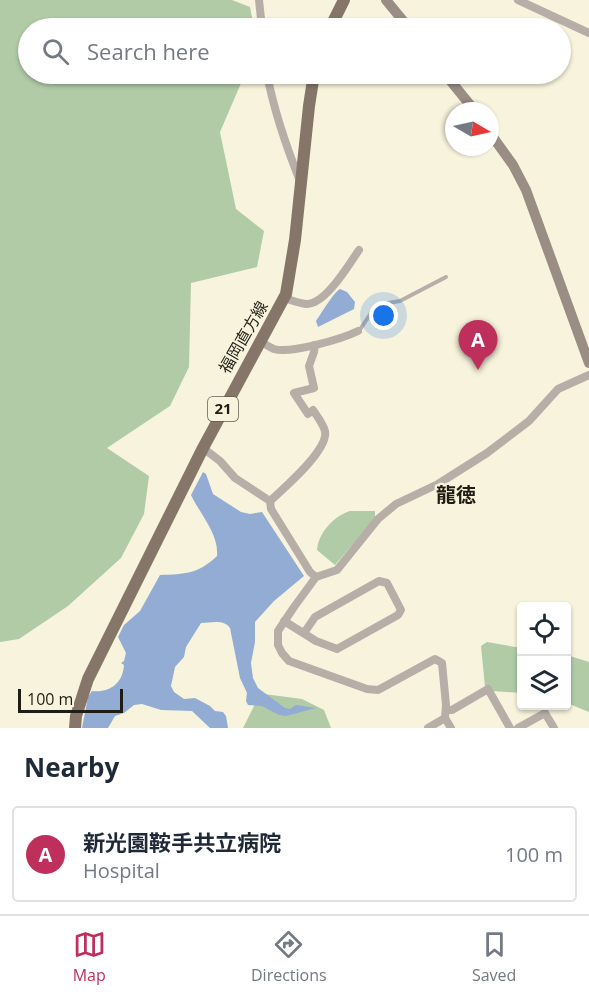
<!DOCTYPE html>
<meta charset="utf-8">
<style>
:root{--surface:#fff;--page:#f2f2f3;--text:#1f2937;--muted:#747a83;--line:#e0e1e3;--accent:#be305b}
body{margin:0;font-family:"Open Sans","Noto Sans JP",sans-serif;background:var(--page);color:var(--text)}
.controls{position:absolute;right:18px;bottom:18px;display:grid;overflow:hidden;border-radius:6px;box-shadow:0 2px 4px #0004}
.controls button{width:54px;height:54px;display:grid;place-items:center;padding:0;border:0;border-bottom:2px solid var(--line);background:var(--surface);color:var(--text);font:30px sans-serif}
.compass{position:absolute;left:445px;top:102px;width:54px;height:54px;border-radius:50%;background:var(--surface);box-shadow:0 2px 4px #0004;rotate:99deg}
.scale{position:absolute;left:18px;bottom:15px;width:105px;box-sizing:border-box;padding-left:6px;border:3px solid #1f1e15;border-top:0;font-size:16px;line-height:21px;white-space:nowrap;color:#1f1e15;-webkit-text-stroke:4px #f8f3dc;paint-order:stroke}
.you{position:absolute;left:384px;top:316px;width:21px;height:21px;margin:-15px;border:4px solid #fff;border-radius:50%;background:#1a73e8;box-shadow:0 0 0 9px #1a73e833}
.badge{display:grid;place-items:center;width:39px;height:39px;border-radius:50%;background:var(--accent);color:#fff;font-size:20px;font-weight:700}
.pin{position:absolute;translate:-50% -50px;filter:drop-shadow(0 2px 3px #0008)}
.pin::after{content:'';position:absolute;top:32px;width:21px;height:18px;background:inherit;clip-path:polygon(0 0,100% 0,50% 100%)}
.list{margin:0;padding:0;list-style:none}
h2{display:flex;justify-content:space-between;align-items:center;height:78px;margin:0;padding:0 24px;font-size:26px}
h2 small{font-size:20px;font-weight:400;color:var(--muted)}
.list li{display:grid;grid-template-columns:39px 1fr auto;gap:18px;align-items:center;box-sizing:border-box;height:96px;margin:0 12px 12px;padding:0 12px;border:2px solid var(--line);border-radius:6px}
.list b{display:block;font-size:22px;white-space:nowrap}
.list p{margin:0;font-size:20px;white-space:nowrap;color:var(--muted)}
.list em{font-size:20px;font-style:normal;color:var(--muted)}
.icon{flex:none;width:33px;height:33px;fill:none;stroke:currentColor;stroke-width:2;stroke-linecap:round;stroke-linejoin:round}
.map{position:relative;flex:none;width:589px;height:728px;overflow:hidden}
.search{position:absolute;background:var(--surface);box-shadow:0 2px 4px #0004;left:18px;right:18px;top:18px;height:66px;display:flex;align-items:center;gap:15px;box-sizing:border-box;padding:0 21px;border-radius:33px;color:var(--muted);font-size:22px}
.sheet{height:186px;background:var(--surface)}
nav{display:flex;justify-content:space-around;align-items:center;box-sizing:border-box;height:84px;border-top:2px solid var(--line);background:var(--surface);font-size:16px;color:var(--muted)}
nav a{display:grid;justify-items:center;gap:3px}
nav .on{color:var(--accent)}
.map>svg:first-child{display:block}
.green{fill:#b0cba6}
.water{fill:#92acd4}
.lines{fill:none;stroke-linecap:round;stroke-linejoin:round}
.lane{stroke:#b7aea8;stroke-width:4}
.street{stroke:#b7aea8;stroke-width:8}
.secondary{stroke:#9a8d83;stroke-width:10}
.primary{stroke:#857669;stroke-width:12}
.labels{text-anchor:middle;stroke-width:4.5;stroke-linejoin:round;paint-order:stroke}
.shield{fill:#f8f3dc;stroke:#605e51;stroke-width:1.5}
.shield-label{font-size:15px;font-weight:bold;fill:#1f1e15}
.street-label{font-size:16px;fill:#1f1e15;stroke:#f8f3dc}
.quarter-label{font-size:20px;font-weight:bold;fill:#1f1e15;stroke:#f8f3dc}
</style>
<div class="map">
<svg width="589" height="728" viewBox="0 0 589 728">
<rect width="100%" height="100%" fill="#f8f3dc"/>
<g class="green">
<polygon points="0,0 232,0 250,7 254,28 28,28 28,74 245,74 220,132 236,209 264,231 257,267 191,283 189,367 170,406 107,448 149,476 144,514 121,558 68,606 19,639 0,642"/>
<path d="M350,511H375V518L335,565L317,550C318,533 334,516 350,511Z"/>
<polygon points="487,642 521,648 521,693 492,691 485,687 481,646"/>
<polygon points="567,655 589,662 589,712 567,703"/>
<polygon points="264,694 302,699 324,710 331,728 243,728 256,702"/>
</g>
<g class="water">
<path d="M340,289L347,292L355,302L354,309L318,327L316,321C321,314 334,292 340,289Z"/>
<path d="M203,472L206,474L213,494L241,512L250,514L262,512L304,576L274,601L255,622V642L251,663L253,678L258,688L285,708L290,709L296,705L316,708L286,716L279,715L262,706L248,705L246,701L247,693L240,678L230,628C224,619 211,623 201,623L186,647L184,657L175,667L171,686L174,692L184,699L195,698L210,706L215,711L223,712L226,716L228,728H210L192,711L161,710L142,704L134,705L124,713L115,716L108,728H82L88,697L92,691C110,693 123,683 124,665L121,663L124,661L126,653L118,637L124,625L140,611L160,575C185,574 198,574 217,556C219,534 200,514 191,495Z"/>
</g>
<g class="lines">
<polyline class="lane" points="359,331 373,310 382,304 400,301 446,277"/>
<g class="street">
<polyline points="259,0 262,28"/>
<polyline points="518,0 589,33"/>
<path d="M267,74C274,111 286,146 300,181"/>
<path d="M284,298C291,300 300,304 307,304C326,304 349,264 359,250"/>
<path d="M261,342C265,344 269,347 274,349C290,354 342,339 358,331"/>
<polyline points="203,448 220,461 235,478 270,501 271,509 310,572 316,577"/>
<path d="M270,501C283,489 329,450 325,431C323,424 317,416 313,410L308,414L294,393L314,388L309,366L314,352L315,345"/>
<polyline points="284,621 316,641 337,649 398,615 401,610 387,583 379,581 315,617 304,633"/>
<polyline points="446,710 452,710 488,689 510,728"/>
<polyline points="428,728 445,718"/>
<polyline points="451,728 445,718 446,705 442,663 435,659 378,690 367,689 289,661 282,653 278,645 278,631 294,607 316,577 337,570 378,519 396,504 438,484 487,453 529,421 558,389 589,375"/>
<polyline points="518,728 545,713 554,728"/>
</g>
<g class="secondary">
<polyline points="386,0 409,28"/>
<polyline points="445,74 475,111"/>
<polyline points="490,133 513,165 526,190 589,363"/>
</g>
<g class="primary">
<polyline points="330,28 344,0"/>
<polyline points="75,728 76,716 88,679 203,448 286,294 295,240 309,106 314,74"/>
</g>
</g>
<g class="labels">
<rect class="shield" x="208" y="397" width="30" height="24" rx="4.5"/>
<g class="shield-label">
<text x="223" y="414">21</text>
</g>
<g class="street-label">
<text transform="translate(243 337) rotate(-60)" y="6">福岡直方線</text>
</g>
<g class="quarter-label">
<text x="456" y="502">龍徳</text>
</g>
</g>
</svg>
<div class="controls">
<button><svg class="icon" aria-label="locate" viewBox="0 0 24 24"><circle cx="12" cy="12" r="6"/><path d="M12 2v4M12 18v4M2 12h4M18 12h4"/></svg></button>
<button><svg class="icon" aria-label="layers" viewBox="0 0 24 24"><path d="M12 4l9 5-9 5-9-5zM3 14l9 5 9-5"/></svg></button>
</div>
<svg class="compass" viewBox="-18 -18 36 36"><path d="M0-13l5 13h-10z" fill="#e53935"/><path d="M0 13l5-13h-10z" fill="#747a83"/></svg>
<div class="scale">100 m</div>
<div class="you"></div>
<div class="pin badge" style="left:478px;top:370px">A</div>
<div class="search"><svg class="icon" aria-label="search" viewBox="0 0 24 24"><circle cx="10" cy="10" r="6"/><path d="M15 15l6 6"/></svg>Search here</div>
</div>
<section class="sheet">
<h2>Nearby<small></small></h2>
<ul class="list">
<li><span class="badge">A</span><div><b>新光園鞍手共立病院</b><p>Hospital</p></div><em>100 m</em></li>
</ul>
</section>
<nav>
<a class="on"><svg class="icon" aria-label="map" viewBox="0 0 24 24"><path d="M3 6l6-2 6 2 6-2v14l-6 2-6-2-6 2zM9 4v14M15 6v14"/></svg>Map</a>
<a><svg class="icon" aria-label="directions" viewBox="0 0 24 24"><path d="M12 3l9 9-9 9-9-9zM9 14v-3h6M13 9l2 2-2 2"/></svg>Directions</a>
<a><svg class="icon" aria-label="saved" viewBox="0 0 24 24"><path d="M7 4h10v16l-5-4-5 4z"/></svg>Saved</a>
</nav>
